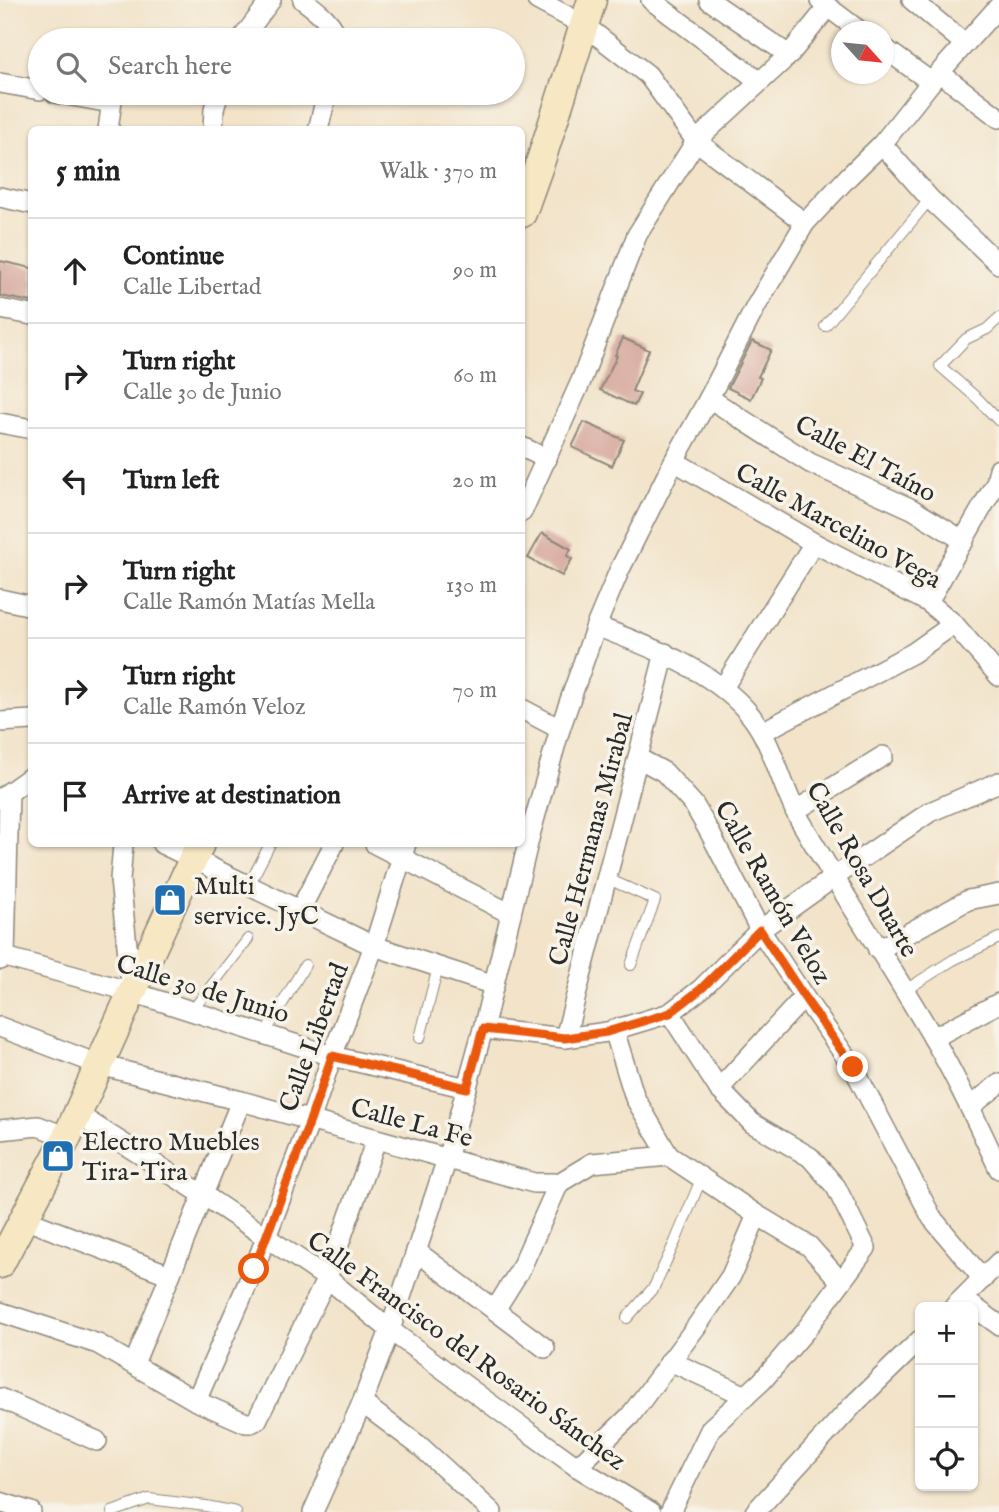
<!DOCTYPE html>
<meta charset="utf-8">
<style>
:root{--surface:#fff;--page:#f6f6f6;--text:#222;--muted:#767676;--line:#e0e0e0}
body{margin:0;font-family:"IM FELL English",serif;background:var(--page);color:var(--text)}
.controls{position:absolute;right:21px;bottom:21px;display:grid;overflow:hidden;border-radius:10px;box-shadow:0 2px 5px #0004}
.controls button{width:63px;height:63px;display:grid;place-items:center;padding:0;border:0;border-bottom:2px solid var(--line);background:var(--surface);color:var(--text);font:35px sans-serif}
.compass{position:absolute;left:831px;top:21px;width:63px;height:63px;border-radius:50%;background:var(--surface);box-shadow:0 2px 5px #0004;rotate:117deg}
.stop{position:absolute;width:21px;height:21px;margin:-16px;border:5px solid #ea580c;border-radius:50%;background:#fff}
.stop.end{background:#ea580c;border-color:#fff;box-shadow:0 2px 7px #0008}
.list{margin:0;padding:0;list-style:none}
h2{display:flex;justify-content:space-between;align-items:center;height:91px;margin:0;padding:0 28px;font-size:30px}
h2 small{font-size:23px;font-weight:400;color:var(--muted)}
.list li{display:grid;grid-template-columns:46px 1fr auto;gap:21px;align-items:center;box-sizing:border-box;height:105px;padding:0 28px;border-top:2px solid var(--line)}
.list b{display:block;font-size:26px;white-space:nowrap}
.list p{margin:0;font-size:23px;white-space:nowrap;color:var(--muted)}
.list em{font-size:23px;font-style:normal;color:var(--muted)}
.icon{flex:none;width:38px;height:38px;fill:none;stroke:currentColor;stroke-width:2;stroke-linecap:round;stroke-linejoin:round}
.map{position:relative;flex:none;width:999px;height:1512px;overflow:hidden}
.search{position:absolute;background:var(--surface);box-shadow:0 2px 5px #0004;left:28px;top:28px;width:497px;height:77px;display:flex;align-items:center;gap:18px;box-sizing:border-box;padding:0 24px;border-radius:38px;color:var(--muted);font-size:26px}
.panel{position:absolute;background:var(--surface);box-shadow:0 2px 5px #0004;left:28px;top:126px;width:497px;height:721px;border-radius:10px}
.map>svg:first-child{display:block}
.building{fill:#d4a398}
.lines{fill:none;stroke-linecap:round;stroke-linejoin:round}
.lane-casing{stroke:#8e877a;stroke-width:12}
.street-casing{stroke:#8e877a;stroke-width:22}
.secondary-casing{stroke:#8e877a;stroke-width:31}
.lane{stroke:#fff;stroke-width:10}
.street{stroke:#fff;stroke-width:19}
.secondary{stroke:#f7e8c3;stroke-width:28}
.route{stroke:#ea580c;stroke-width:9}
.labels{text-anchor:middle;stroke-width:7;stroke-linejoin:round;paint-order:stroke}
.street-label{font-size:26px;fill:#2b2b2b;stroke:#f7f3e8}
.poi-label{font-size:26px;fill:#2b2b2b;stroke:#f7f3e8;text-anchor:start}
</style>
<div class="map">
<svg width="999" height="1512" viewBox="0 0 999 1512">
<rect width="100%" height="100%" fill="#f7f3e8"/>
<filter id="ink" filterUnits="userSpaceOnUse"><feTurbulence type="fractalNoise" baseFrequency=".0143" numOctaves="2"/><feDisplacementMap in="SourceGraphic" scale="14" xChannelSelector="R" yChannelSelector="G"/><feConvolveMatrix kernelMatrix="1 2 1 2 8 2 1 2 1" color-interpolation-filters="sRGB"/></filter>
<filter id="wash" filterUnits="userSpaceOnUse"><feTurbulence type="fractalNoise" baseFrequency=".00686" numOctaves="4" result="noise"/><feDisplacementMap in="SourceGraphic" scale="28" xChannelSelector="R" yChannelSelector="G"/><feGaussianBlur stdDeviation="1.57" result="paint"/><feColorMatrix in="noise" values="0 0 0 0 0 0 0 0 0 0 0 0 0 0 0 0 0 1.4 0 .05"/><feComposite in="paint" operator="in"/></filter>
<g filter="url(#wash)">
<rect width="100%" height="100%" fill="#f2e3c9"/>
<g id="blocks">
<g class="building">
<polygon points="0,261 32,268 32,302 0,296"/>
<polygon points="623,338 649,350 632,391 640,394 634,406 600,390 617,356 615,355"/>
<polygon points="752,341 771,350 758,377 761,378 751,399 728,388"/>
<polygon points="584,422 624,440 612,466 572,447"/>
<polygon points="542,533 571,549 567,556 572,559 562,576 528,558"/>
</g>
</g>
</g>
<g filter="url(#ink)">
<use href="#blocks" fill-opacity="0" stroke="#8e877a" stroke-width="2"/>
<g class="lines">
<defs>
<g id="lane">
<polyline points="999,318 987,329 966,339 940,366 978,399 999,421"/>
<polyline points="825,326 930,199"/>
<polyline points="606,878 655,900 631,965"/>
<polyline points="249,885 270,844"/>
<polyline points="904,991 953,960 999,938"/>
<polyline points="191,1012 248,939"/>
<polyline points="264,1035 305,965"/>
<polyline points="420,1038 438,967"/>
<polyline points="627,1318 654,1287 675,1242 702,1177"/>
<polyline points="112,1512 149,1499 206,1506 236,1512"/>
</g>
<g id="street">
<path d="M303,0C315,9 336,24 337,40"/>
<polyline points="537,0 584,25 648,75 696,141 805,223"/>
<polyline points="651,0 759,81"/>
<polyline points="709,0 789,55"/>
<polyline points="912,0 965,44"/>
<polyline points="820,1 861,32"/>
<polyline points="241,40 271,0"/>
<polyline points="884,48 931,82"/>
<polyline points="940,73 999,118"/>
<polyline points="0,83 40,90"/>
<polyline points="55,93 111,103"/>
<polyline points="108,130 113,93"/>
<polyline points="213,130 214,109 219,93"/>
<polyline points="318,130 327,93"/>
<polyline points="882,144 930,199 999,264"/>
<polyline points="0,197 32,204"/>
<polyline points="0,309 32,315"/>
<polyline points="709,398 810,463 912,509 964,541"/>
<polyline points="0,423 32,429"/>
<polyline points="522,447 547,459"/>
<polyline points="674,461 814,543 928,602 954,624 999,676"/>
<polyline points="522,512 581,381 637,235 696,141 789,55 828,7"/>
<polyline points="0,599 32,606"/>
<polyline points="928,602 996,483 999,469"/>
<path d="M596,626C648,646 709,668 747,711C774,742 780,785 800,820C842,893 889,963 932,1036C957,1079 978,1124 999,1169"/>
<polyline points="723,688 814,543"/>
<polyline points="522,709 560,729"/>
<polyline points="0,722 32,720"/>
<polyline points="762,732 913,653 954,624"/>
<polyline points="638,758 664,772 694,805 709,831 760,930 804,997 853,1067 932,1218 983,1279"/>
<polyline points="0,799 32,776"/>
<polyline points="795,811 883,756"/>
<polyline points="123,844 120,880 132,992"/>
<polyline points="162,844 374,946 494,985"/>
<polyline points="375,844 511,914"/>
<polyline points="300,910 334,844"/>
<polyline points="878,950 968,900 999,894"/>
<polyline points="5,957 132,992 332,1056 467,1088"/>
<polyline points="0,960 5,957 9,792"/>
<polyline points="670,1013 719,1089 752,1123 810,1157 836,1187 866,1248 805,1331 762,1381 711,1428 670,1512"/>
<polyline points="0,1027 100,1065 241,1101 534,1183 559,1183 592,1163 669,1156"/>
<polyline points="483,1029 565,1038 607,1032 670,1013 701,989 760,930 833,878 930,812 999,782"/>
<polyline points="614,1030 635,1098 669,1156 757,1215 809,1246 841,1282"/>
<polyline points="565,1038 665,653"/>
<polyline points="933,1038 999,1003"/>
<polyline points="719,1089 804,997"/>
<polyline points="970,1107 999,1084"/>
<polyline points="77,1114 202,1194 327,1278 390,1330 508,1417 577,1467 651,1512"/>
<polyline points="0,1130 38,1126 67,1137"/>
<polyline points="24,1219 170,1275"/>
<polyline points="416,1251 545,1348"/>
<polyline points="963,1299 999,1325"/>
<polyline points="954,1307 999,1262"/>
<polyline points="495,1310 520,1270 559,1183"/>
<polyline points="0,1312 98,1344 196,1401 246,1423 251,1423 257,1420 327,1278 376,1140"/>
<polyline points="670,1361 746,1396"/>
<polyline points="134,1364 241,1101"/>
<polyline points="0,1398 97,1441"/>
<polyline points="196,1401 254,1269 310,1121 332,1056 374,946 406,844"/>
<polyline points="362,1403 421,1447 492,1512"/>
<polyline points="577,1467 630,1416 696,1327 731,1276 757,1215"/>
<polyline points="0,1502 31,1512"/>
<polyline points="313,1512 362,1403 390,1330 447,1159 483,1029 530,835 560,729 596,626 619,571 674,461 709,398 756,306 805,223 849,176 882,144 931,82 999,6"/>
<polyline points="755,1512 853,1405 920,1340"/>
</g>
<g id="secondary">
<polyline points="522,213 541,160 592,0"/>
<polyline points="0,1264 67,1137 132,992 200,844"/>
</g>
</defs>
<use href="#lane" class="lane-casing"/>
<use href="#street" class="street-casing"/>
<use href="#secondary" class="secondary-casing"/>
<use href="#lane" class="lane"/>
<use href="#street" class="street"/>
<use href="#secondary" class="secondary"/>
</g>
</g>
<g class="lines" filter="url(#ink)">
<polyline class="route" points="254,1269 310,1121 332,1056 467,1088 483,1029 565,1038 607,1032 670,1013 701,989 760,930 804,997 853,1067"/>
</g>
<defs>
<symbol id="shop-square" viewBox="-11 -11 22 22"><rect x="-9" y="-9" width="18" height="18" rx="4" fill="#1f6fb2" stroke="#f7f3e8"/><path d="M-5-2.5h2.3a2.7 3.5 0 0 1 5.4 0H5L5.5 6h-11ZM-1.5-2.5h3a1.5 2.3 0 0 0-3 0Z" fill="#fff"/></symbol>
</defs>
<g fill-rule="evenodd">
<use href="#shop-square" x="151" y="881" width="38" height="38"/>
<use href="#shop-square" x="39" y="1137" width="38" height="38"/>
</g>
<g class="labels">
<g class="street-label">
<text transform="translate(866 458) rotate(28)" y="9">Calle El Taíno</text>
<text transform="translate(839 525) rotate(29)" y="9">Calle Marcelino Vega</text>
<text transform="translate(590 839) rotate(-75)" y="9">Calle Hermanas Mirabal</text>
<text transform="translate(863 869) rotate(60)" y="9">Calle Rosa Duarte</text>
<text transform="translate(774 892) rotate(60)" y="9">Calle Ramón Veloz</text>
<text transform="translate(203 988) rotate(17)" y="9">Calle 30 de Junio</text>
<text transform="translate(313 1037) rotate(-70)" y="9">Calle Libertad</text>
<text transform="translate(412 1122) rotate(15)" y="9">Calle La Fe</text>
<text transform="translate(467 1350) rotate(36)" y="9">Calle Francisco del Rosario Sánchez</text>
</g>
<g class="poi-label">
<text x="194" y="894">Multi<tspan x="194" dy="30">service. JyC</tspan></text>
<text x="82" y="1150">Electro Muebles<tspan x="82" dy="30">Tira-Tira</tspan></text>
</g>
</g>
</svg>
<div class="controls">
<button>+</button>
<button>−</button>
<button><svg class="icon" aria-label="locate" viewBox="0 0 24 24"><circle cx="12" cy="12" r="6"/><path d="M12 2v4M12 18v4M2 12h4M18 12h4"/></svg></button>
</div>
<svg class="compass" viewBox="-18 -18 36 36"><path d="M0-13l5 13h-10z" fill="#e53935"/><path d="M0 13l5-13h-10z" fill="#767676"/></svg>
<div class="stop" style="left:254px;top:1269px"></div>
<div class="stop end" style="left:853px;top:1067px"></div>
<div class="search"><svg class="icon" aria-label="search" viewBox="0 0 24 24"><circle cx="10" cy="10" r="6"/><path d="M15 15l6 6"/></svg>Search here</div>
<section class="panel">
<h2>5 min<small>Walk · 370 m</small></h2>
<ul class="list">
<li><svg class="icon" aria-label="ahead" viewBox="0 0 24 24"><path d="M12 20V5M6 11l6-6 6 6"/></svg><div><b>Continue</b><p>Calle Libertad</p></div><em>90 m</em></li>
<li><svg class="icon" aria-label="right" viewBox="0 0 24 24"><path d="M7 20v-9h11M14 6l5 5-5 5"/></svg><div><b>Turn right</b><p>Calle 30 de Junio</p></div><em>60 m</em></li>
<li><svg class="icon" aria-label="left" viewBox="0 0 24 24"><path d="M17 20v-9H6M10 6l-5 5 5 5"/></svg><div><b>Turn left</b></div><em>20 m</em></li>
<li><svg class="icon" aria-label="right" viewBox="0 0 24 24"><path d="M7 20v-9h11M14 6l5 5-5 5"/></svg><div><b>Turn right</b><p>Calle Ramón Matías Mella</p></div><em>130 m</em></li>
<li><svg class="icon" aria-label="right" viewBox="0 0 24 24"><path d="M7 20v-9h11M14 6l5 5-5 5"/></svg><div><b>Turn right</b><p>Calle Ramón Veloz</p></div><em>70 m</em></li>
<li><svg class="icon" aria-label="arrive" viewBox="0 0 24 24"><path d="M6 21V4h12l-3 4 3 4H6"/></svg><div><b>Arrive at destination</b></div></li>
</ul>
</section>
</div>
